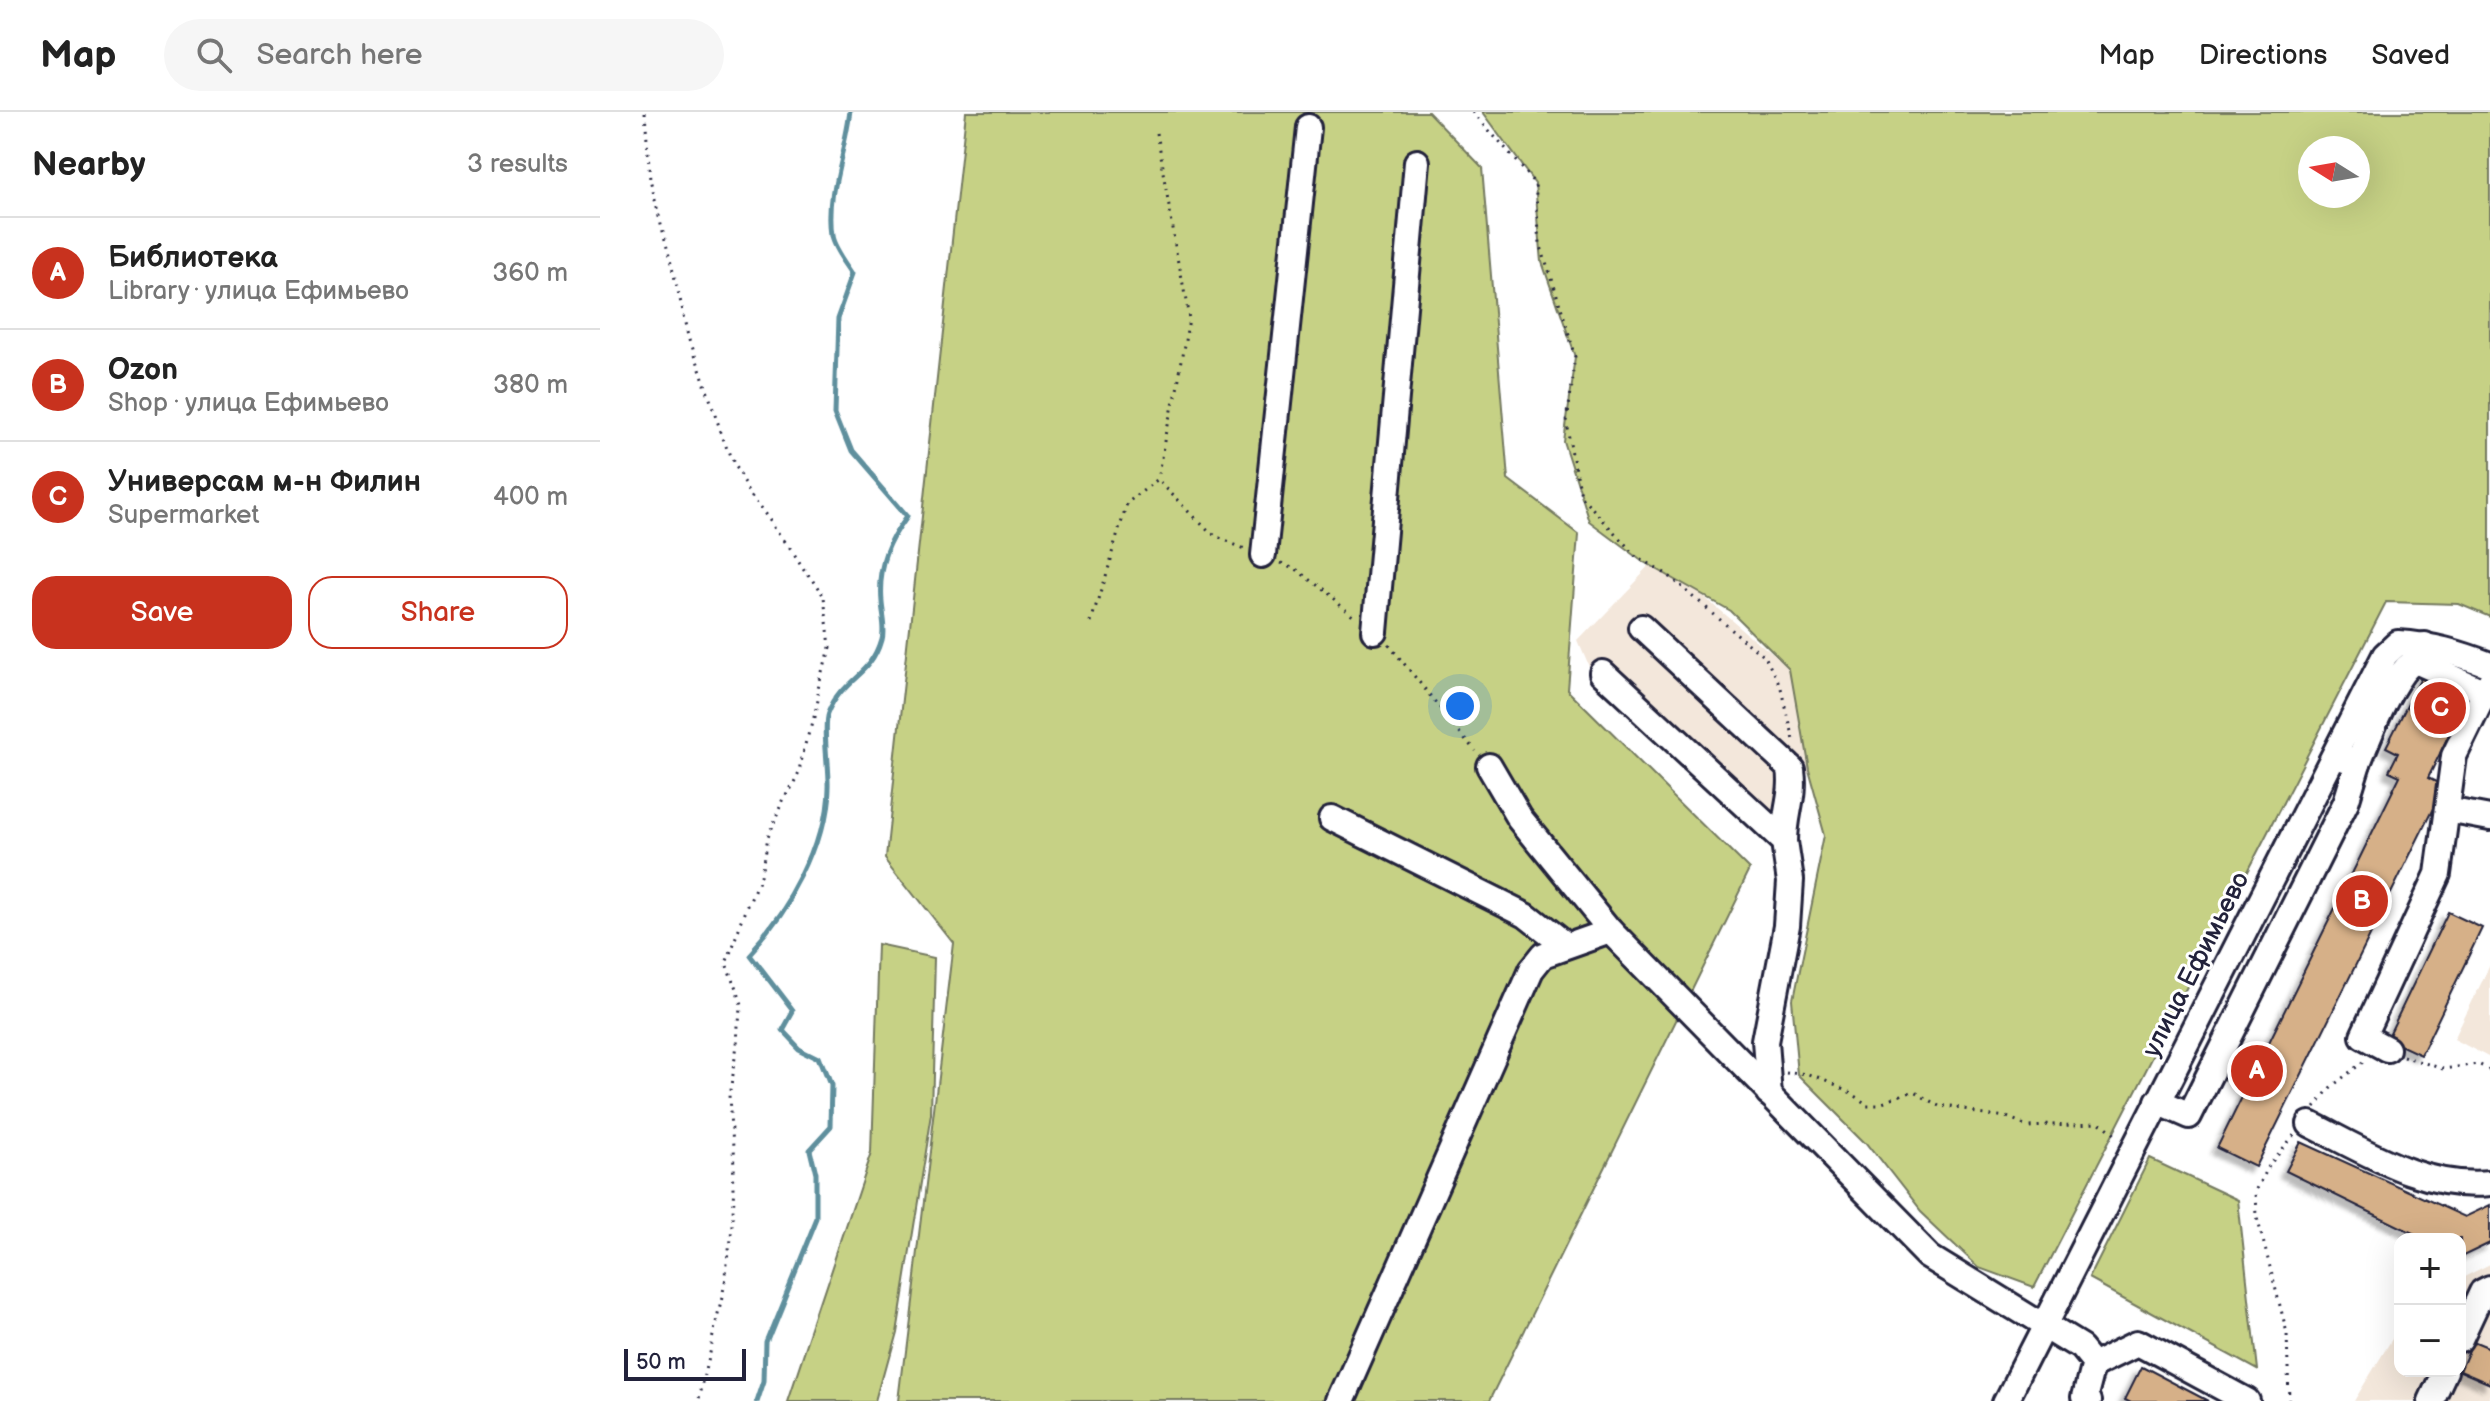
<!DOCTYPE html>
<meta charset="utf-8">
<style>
:root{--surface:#fff;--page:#f6f6f6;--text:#222;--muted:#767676;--line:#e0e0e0;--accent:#c8321e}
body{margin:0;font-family:"Balsamiq Sans",sans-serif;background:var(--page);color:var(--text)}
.controls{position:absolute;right:24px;bottom:24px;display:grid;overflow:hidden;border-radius:16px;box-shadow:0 8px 32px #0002}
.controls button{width:72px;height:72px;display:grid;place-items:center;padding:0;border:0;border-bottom:2px solid var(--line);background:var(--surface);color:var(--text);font:40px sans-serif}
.compass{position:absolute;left:1698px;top:24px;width:72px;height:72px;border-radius:50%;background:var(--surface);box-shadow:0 8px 32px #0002;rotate:281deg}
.scale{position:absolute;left:24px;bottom:20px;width:122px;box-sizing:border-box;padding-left:8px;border:4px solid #22223b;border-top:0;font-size:22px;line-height:28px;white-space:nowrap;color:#22223b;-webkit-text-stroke:6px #fff;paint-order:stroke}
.you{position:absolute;left:860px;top:594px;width:28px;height:28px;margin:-20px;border:6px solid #fff;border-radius:50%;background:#1a73e8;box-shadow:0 0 0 12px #1a73e833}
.badge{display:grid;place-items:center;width:52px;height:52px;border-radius:50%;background:var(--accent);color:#fff;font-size:26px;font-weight:700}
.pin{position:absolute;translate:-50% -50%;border:4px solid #fff;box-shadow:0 2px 8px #0006}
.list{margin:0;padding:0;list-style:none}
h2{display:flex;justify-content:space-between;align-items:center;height:104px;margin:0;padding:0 32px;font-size:34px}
h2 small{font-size:26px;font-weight:400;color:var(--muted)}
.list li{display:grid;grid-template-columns:52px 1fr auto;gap:24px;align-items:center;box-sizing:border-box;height:112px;padding:0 32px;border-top:2px solid var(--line)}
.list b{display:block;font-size:30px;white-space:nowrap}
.list p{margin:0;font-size:26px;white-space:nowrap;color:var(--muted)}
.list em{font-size:26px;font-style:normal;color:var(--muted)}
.actions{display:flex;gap:16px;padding:24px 32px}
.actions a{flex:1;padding:18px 0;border:2px solid var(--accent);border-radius:24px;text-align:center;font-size:28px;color:var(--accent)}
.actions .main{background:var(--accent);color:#fff}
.icon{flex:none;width:44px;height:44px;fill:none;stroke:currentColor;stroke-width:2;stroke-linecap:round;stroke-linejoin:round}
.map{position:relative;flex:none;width:1890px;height:1289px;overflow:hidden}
header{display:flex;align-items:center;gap:48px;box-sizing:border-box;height:112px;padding:0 40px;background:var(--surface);border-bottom:2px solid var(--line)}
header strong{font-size:38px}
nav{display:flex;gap:44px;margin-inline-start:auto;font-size:28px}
.search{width:560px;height:72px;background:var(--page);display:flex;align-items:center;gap:20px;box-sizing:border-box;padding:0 28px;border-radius:44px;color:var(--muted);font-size:30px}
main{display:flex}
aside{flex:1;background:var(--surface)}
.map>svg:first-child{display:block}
.built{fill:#f3e7db}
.green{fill:#c6d185;stroke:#747a60;stroke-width:2;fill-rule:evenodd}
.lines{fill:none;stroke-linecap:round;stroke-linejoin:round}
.stream{stroke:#5e8f9d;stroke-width:5}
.building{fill:#d6b088;stroke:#22223b;stroke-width:2;filter:url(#shadow)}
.minor-casing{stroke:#22223b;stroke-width:30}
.path{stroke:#22223b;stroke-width:3;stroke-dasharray:2 6;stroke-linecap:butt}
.minor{stroke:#fff;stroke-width:24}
.labels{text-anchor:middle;stroke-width:6;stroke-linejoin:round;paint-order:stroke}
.street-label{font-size:26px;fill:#22223b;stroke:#fff}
</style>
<header>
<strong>Map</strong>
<div class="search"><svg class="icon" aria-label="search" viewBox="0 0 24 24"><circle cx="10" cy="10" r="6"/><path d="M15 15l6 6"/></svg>Search here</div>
<nav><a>Map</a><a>Directions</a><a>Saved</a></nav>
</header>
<main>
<aside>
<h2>Nearby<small>3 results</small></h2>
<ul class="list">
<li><span class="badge">A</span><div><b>Библиотека</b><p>Library · улица Ефимьево</p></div><em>360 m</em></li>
<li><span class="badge">B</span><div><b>Ozon</b><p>Shop · улица Ефимьево</p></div><em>380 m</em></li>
<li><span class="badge">C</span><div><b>Универсам м-н Филин</b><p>Supermarket</p></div><em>400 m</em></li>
</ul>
<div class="actions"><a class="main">Save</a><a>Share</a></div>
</aside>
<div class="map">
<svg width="1890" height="1289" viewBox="0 0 1890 1289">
<defs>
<filter id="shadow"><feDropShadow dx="-6" dy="6" stdDeviation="2" flood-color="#0004"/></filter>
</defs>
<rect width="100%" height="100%" fill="#fff"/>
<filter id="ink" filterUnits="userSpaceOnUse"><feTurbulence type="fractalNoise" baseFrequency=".0125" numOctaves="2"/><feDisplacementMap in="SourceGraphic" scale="16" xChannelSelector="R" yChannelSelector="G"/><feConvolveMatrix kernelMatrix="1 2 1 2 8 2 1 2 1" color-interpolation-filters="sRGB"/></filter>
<g filter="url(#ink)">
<g class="built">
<polygon points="1058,446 1190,558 1207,655 1163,726 1010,581 990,557 978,529"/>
<polygon points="1890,853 1890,946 1854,927"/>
<polygon points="1890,1152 1890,1289 1754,1289 1800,1214 1800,1259 1860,1259 1860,1167"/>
</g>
<g class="green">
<polygon points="366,0 828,0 882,56 908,367 979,421 967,577 1150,758 889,1289 299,1289 354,832 285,744"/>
<path d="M883,0H1890V505L1859,492L1786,490L1434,1175L1379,1155L1320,1099L1266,1030L1199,963L1192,889L1226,723L1207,655L1190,558L1129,498L1044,450L989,409L963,328L975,245L942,150L935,71ZM1758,36V84H1710V36Z"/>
<polygon points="279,833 335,845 331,1002 296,1220 277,1289 189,1289 272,1041"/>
<polygon points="1550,1047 1638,1088 1657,1258 1490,1167"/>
</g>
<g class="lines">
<path class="stream" d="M157,1289L164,1268L165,1228L215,1105V1063L209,1038L231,1014L232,974L221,946L199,935L182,917L192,899L149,843C190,800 227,734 228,675C229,658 222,614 227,602C243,563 271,564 282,525C285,514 281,500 280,488C277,456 289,430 308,404L251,338L235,298L238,207L255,160C248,149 236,134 234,122C228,80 247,41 251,0"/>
</g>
<g class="building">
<polygon points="1824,560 1869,582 1828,666 1844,674 1656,1055 1617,1036 1800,664 1789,659 1798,641 1786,635"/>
<polygon points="1848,800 1882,816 1821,943 1787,927"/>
<polygon points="1701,1030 1865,1105 1890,1093 1890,1131 1861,1145 1860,1127 1825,1127 1686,1059"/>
<polygon points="1873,1229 1890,1236 1890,1272 1860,1259"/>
<polygon points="1541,1254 1608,1289 1531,1289 1525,1286"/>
</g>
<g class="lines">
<defs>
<g id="minor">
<polyline points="663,443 708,15"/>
<path d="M1041,516L1190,655C1194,684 1184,700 1184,729"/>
<polyline points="775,520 817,50"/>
<polyline points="1818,550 1885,580"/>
<polyline points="1003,561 1184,729 1190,769 1187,814 1165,929 1169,981"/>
<path d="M1742,646L1758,651C1771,620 1782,589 1802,561C1812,547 1816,554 1825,533"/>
<polyline points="889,654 920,707 1011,819 1330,1144 1480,1236 1493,1252 1484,1287 1488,1289"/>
<polyline points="1847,698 1890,706"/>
<polyline points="732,706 926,803 964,833"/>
<polyline points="1787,937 1763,924 1838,762 1854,644 1890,570"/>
<polyline points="1557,990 1589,1004 1746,690 1758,651"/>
<path d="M1710,1012C1766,1040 1825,1078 1890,1071"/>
<polyline points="1860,1227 1882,1180 1890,1176"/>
<polyline points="1493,1252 1538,1230 1647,1289"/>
<polyline points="741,1289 931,858 943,843 1011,819"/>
<path d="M1406,1289L1785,543L1798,531C1832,533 1859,541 1890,553"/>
<polyline points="1831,1289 1845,1259"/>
</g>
</defs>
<use href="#minor" class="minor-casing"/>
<g class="path">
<polyline points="45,0 50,68 90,227 115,303 134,355 173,408 223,487 229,536 200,657 166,727 160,766 125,850 140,893 138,935 129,985 134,1074 127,1167 99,1289"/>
<polyline points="873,0 935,71 940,131 975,245 966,309 980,383 1036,444 1068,463 1165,546 1180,577 1192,627"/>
<polyline points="556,21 589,206 559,367"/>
<polyline points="681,451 694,456 755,505"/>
<polyline points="491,510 527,392 559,367 614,424 644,436"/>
<polyline points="789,533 875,639"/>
<polyline points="1803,944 1843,957 1878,952 1890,958"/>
<polyline points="1187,960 1208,963 1253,981 1268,991 1283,991 1313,981 1337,995 1406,1005 1426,1013 1499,1010 1517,1026"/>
<polyline points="1715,995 1730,976 1764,949"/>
<polyline points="1689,1289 1687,1221 1657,1105 1656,1079 1670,1052 1695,1022"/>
</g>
<use href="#minor" class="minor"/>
</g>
</g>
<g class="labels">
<g class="street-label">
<text transform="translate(1595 852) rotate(-63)" y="9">улица Ефимьево</text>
</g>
</g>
</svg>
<div class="controls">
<button>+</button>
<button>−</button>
</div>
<svg class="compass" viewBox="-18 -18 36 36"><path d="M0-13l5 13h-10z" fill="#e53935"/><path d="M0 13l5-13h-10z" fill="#767676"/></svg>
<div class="scale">50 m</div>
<div class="you"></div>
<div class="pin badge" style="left:1657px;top:959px">A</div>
<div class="pin badge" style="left:1762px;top:789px">B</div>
<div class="pin badge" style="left:1840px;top:596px">C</div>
</div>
</main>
